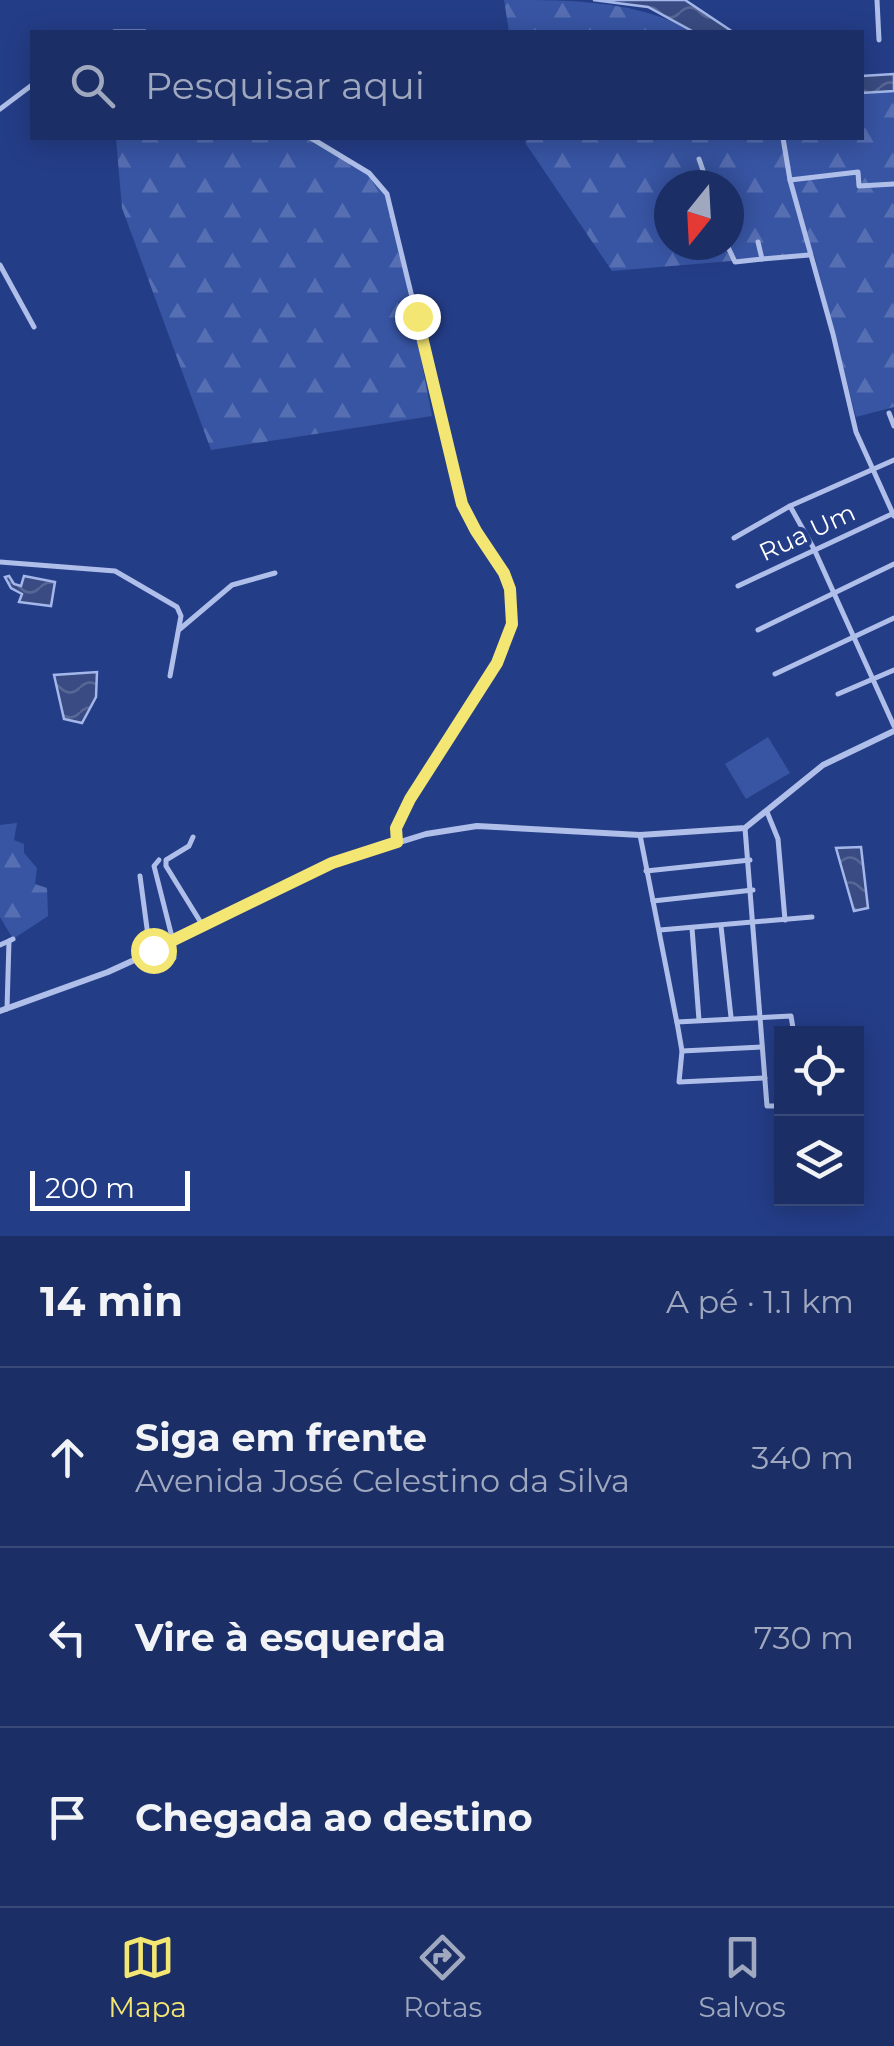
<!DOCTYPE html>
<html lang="pt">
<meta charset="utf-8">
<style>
:root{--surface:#1b2e65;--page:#24366b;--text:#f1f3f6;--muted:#a0a8bf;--line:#394a79;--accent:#f4e672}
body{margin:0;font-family:Montserrat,sans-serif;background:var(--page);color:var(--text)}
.controls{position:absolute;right:30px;bottom:30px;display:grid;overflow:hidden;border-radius:0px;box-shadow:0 5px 25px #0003}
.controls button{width:90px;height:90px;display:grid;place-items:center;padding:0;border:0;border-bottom:2px solid var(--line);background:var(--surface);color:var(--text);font:50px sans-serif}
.compass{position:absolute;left:654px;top:170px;width:90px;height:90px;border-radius:50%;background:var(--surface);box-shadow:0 5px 25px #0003;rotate:198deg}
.scale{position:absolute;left:30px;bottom:25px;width:160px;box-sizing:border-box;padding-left:10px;border:5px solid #fff;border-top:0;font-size:28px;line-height:35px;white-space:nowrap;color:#fff;-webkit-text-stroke:8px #243d87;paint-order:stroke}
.stop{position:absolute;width:30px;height:30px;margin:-22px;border:8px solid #f4e672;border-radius:50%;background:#fff}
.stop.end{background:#f4e672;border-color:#fff;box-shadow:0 2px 10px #0008}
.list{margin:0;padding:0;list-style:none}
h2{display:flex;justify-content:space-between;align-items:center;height:130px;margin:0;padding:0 40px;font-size:42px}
h2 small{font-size:32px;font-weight:400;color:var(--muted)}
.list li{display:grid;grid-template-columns:65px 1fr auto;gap:30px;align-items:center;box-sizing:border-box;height:180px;padding:0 40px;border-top:2px solid var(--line)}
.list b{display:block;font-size:38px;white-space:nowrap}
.list p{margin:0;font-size:32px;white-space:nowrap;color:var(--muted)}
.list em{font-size:32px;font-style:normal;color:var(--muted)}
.icon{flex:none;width:55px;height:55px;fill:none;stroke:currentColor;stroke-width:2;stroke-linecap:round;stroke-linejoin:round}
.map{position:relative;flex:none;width:894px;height:1236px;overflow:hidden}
.search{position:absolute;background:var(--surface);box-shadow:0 5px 25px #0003;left:30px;right:30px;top:30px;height:110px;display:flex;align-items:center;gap:25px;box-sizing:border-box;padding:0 35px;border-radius:0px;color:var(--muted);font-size:38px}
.sheet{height:670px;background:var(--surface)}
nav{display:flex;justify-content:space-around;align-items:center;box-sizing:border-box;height:140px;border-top:2px solid var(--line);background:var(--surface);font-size:28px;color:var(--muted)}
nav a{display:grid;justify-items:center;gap:5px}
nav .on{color:var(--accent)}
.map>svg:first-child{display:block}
.forest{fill:url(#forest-firs);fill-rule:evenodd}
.pitch{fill:#3855a4}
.water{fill:url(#water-waves);stroke:#a3b7ea;stroke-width:2.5}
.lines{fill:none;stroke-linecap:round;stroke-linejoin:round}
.minor{stroke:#afbfe9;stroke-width:5}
.tertiary{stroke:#afbfe9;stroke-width:6}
.route{stroke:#f4e672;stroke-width:12}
.labels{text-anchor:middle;stroke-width:9;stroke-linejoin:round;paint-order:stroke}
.street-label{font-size:25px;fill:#fff;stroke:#243d87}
</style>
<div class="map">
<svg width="894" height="1236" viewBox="0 0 894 1236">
<defs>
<pattern id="forest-firs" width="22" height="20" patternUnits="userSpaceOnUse" patternTransform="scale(2.5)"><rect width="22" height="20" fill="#3855a4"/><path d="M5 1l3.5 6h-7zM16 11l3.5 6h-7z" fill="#566eb2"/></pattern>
<pattern id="water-waves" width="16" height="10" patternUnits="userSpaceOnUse" patternTransform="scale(2.5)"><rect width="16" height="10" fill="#394b82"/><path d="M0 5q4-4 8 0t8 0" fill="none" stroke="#576695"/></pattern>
</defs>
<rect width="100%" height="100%" fill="#243d87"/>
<g class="forest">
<path d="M504,0C571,0 637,0 694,32H509Z"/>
<path d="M894,91V407L856,417L814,254L612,271L526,144L525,138H862V93ZM669,185H729V245H669Z"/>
<polygon points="116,138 307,138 358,167 376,181 386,197 401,256 432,416 211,450 122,208"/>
<polygon points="17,823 14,840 24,844 24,853 37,868 35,884 47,888 48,916 13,939 0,917 0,825"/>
</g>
<polygon class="pitch" points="768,737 790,773 746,799 725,764"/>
<g class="water">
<polygon points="593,0 685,0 733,32 694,32 648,7"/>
<polygon points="894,74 894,91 862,93 862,76"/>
<polygon points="9,576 14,584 21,586 24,576 55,582 51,606 19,602 22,594 11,588 5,577"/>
<polygon points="97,672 96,697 82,723 64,719 54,675"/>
<polygon points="861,847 868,908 854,911 836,848"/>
</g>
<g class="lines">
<g class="minor">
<polyline points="877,0 879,40"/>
<polyline points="114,32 145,32"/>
<polyline points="0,109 32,85"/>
<polyline points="311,138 369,173 387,194 462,504 476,531 504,573 510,589 511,624 497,663 410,799 397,825 397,842"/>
<polyline points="783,138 790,180 833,334 856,432 894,516"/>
<polyline points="699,159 708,185"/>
<polyline points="790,180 858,172 859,186 894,184"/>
<polyline points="727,245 735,262 762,259 758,242"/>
<polyline points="762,259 809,255"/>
<polyline points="0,265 34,327"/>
<polyline points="889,413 894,426"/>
<polyline points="790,506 814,549 894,726"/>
<polyline points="734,538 790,506 894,460"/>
<polyline points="0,562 115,571 177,607 181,616 170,676"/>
<polyline points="738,586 894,513"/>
<polyline points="180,629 232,585 275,573"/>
<polyline points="758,630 894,564"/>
<polyline points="775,674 894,618"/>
<polyline points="838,694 894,670"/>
<polyline points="767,812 778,839 785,920"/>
<polyline points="745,828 767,1106 782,1106"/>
<polyline points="640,835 678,1028 682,1051 679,1082 765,1078"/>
<polyline points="193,837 189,846 166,860 166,866 203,926"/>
<polyline points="159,860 154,866 173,941"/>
<polyline points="646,871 750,860"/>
<polyline points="140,876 148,936 153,950"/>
<polyline points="653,901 753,890"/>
<polyline points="721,926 731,1017"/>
<polyline points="692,928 699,1020"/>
<polyline points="660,930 812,917"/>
<polyline points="0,945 9,941"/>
<polyline points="162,946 174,958"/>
<polyline points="7,1009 9,941 13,939"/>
<polyline points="677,1022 791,1016 794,1034"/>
<polyline points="682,1051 762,1047"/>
</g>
<polyline class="tertiary" points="0,1011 108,972 200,930 332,863 426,834 477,826 640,835 745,828 823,765 894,731"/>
</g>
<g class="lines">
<polyline class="route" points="153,950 332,863 397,842 396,828 410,799 497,663 512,624 510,589 504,573 476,531 462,504 417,316"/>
</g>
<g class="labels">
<g class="street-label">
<text transform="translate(807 532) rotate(-25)" y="9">Rua Um</text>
</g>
</g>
</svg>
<div class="controls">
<button><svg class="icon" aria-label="locate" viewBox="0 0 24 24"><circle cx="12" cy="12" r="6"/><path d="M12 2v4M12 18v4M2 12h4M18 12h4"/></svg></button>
<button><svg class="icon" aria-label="layers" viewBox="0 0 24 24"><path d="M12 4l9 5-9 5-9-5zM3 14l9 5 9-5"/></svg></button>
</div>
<svg class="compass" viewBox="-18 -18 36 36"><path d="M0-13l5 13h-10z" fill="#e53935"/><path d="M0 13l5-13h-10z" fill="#a0a8bf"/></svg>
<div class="scale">200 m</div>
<div class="stop" style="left:153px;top:950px"></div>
<div class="stop end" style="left:417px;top:316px"></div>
<div class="search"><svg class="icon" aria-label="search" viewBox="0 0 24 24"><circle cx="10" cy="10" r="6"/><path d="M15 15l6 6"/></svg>Pesquisar aqui</div>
</div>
<section class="sheet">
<h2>14 min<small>A pé · 1.1 km</small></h2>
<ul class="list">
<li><svg class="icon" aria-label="ahead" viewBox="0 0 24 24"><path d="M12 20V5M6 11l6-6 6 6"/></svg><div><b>Siga em frente</b><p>Avenida José Celestino da Silva</p></div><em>340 m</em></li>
<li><svg class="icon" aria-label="left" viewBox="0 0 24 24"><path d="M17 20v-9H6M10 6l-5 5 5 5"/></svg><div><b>Vire à esquerda</b></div><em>730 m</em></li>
<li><svg class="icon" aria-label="arrive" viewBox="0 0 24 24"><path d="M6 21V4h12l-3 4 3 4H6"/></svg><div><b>Chegada ao destino</b></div></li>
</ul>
</section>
<nav>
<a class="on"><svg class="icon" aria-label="map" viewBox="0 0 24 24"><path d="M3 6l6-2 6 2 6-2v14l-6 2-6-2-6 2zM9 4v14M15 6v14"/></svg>Mapa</a>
<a><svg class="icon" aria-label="directions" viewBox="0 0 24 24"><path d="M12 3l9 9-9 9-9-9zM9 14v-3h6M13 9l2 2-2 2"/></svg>Rotas</a>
<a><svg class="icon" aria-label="saved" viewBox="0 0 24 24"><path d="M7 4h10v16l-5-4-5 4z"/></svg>Salvos</a>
</nav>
